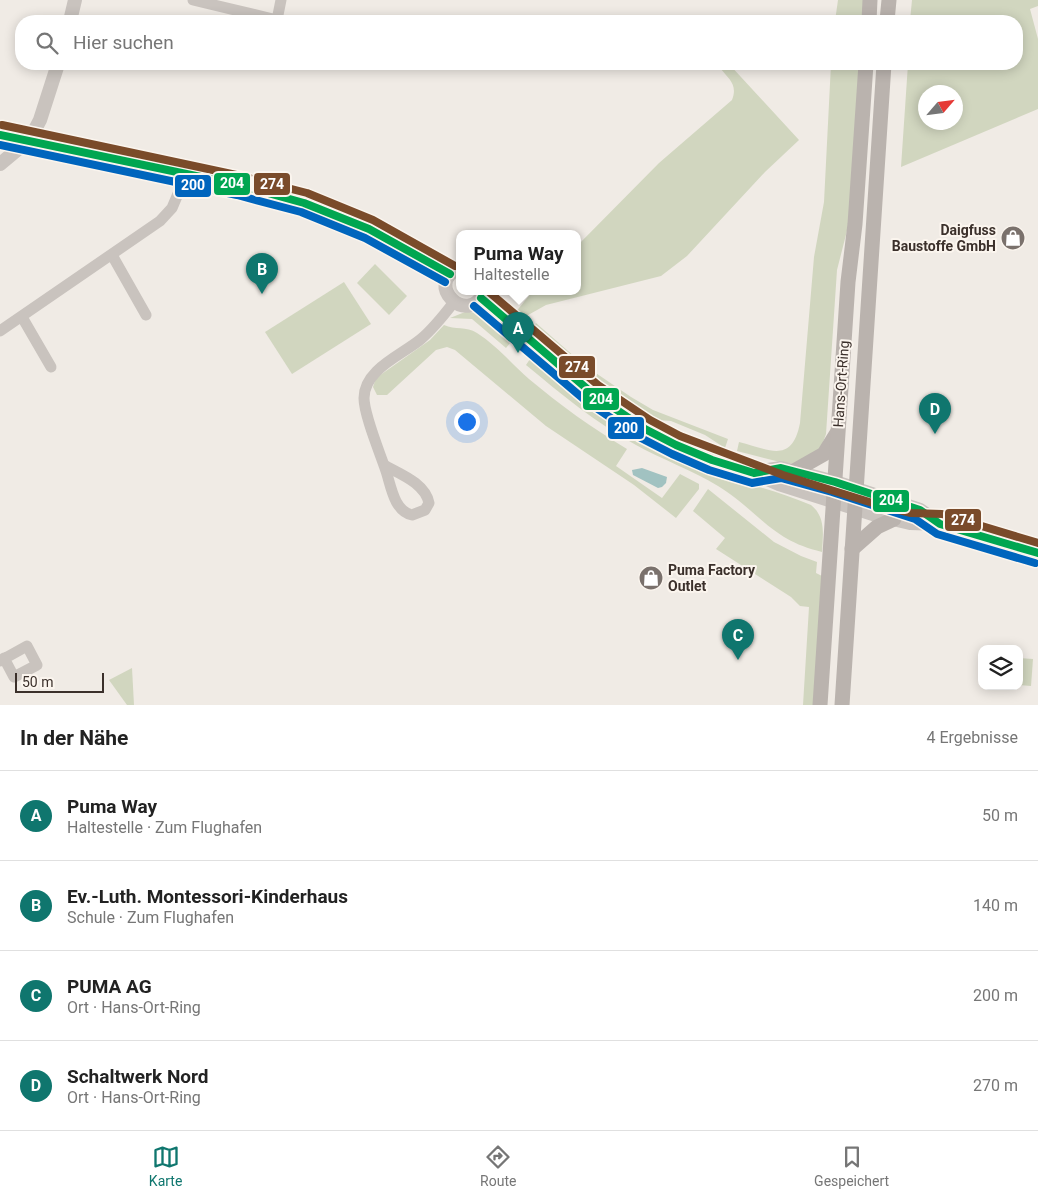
<!DOCTYPE html>
<html lang="de">
<meta charset="utf-8">
<style>
:root{--surface:#fff;--page:#f6f6f6;--text:#222;--muted:#767676;--line:#e0e0e0;--accent:#0f766e}
body{margin:0;font-family:Roboto,sans-serif;background:var(--page);color:var(--text)}
.controls{position:absolute;right:15px;bottom:15px;display:grid;overflow:hidden;border-radius:10px;box-shadow:0 2px 12px #0003}
.controls button{width:45px;height:45px;display:grid;place-items:center;padding:0;border:0;border-bottom:1px solid var(--line);background:var(--surface);color:var(--text);font:25px sans-serif}
.compass{position:absolute;left:918px;top:85px;width:45px;height:45px;border-radius:50%;background:var(--surface);box-shadow:0 2px 12px #0003;rotate:62deg}
.scale{position:absolute;left:15px;bottom:12px;width:89px;box-sizing:border-box;padding-left:5px;border:2px solid #3b302b;border-top:0;font-size:14px;line-height:18px;white-space:nowrap;color:#3b302b;-webkit-text-stroke:4px #fbf5ee;paint-order:stroke}
.you{position:absolute;left:466px;top:421px;width:18px;height:18px;margin:-12px;border:4px solid #fff;border-radius:50%;background:#1a73e8;box-shadow:0 0 0 8px #1a73e833}
.badge{display:grid;place-items:center;width:32px;height:32px;border-radius:50%;background:var(--accent);color:#fff;font-size:16px;font-weight:700}
.pin{position:absolute;translate:-50% -41px;filter:drop-shadow(0 1px 2px #0008)}
.pin::after{content:'';position:absolute;top:26px;width:18px;height:15px;background:inherit;clip-path:polygon(0 0,100% 0,50% 100%)}
.popup{position:absolute;left:456px;top:230px;width:125px;height:65px;box-sizing:border-box;display:grid;place-content:center;border-radius:10px;background:var(--surface);filter:drop-shadow(0 1px 4px #0005);font-size:16px;white-space:nowrap;color:var(--muted)}
.popup b{font-size:19px;color:var(--text)}
.popup::after{content:'';position:absolute;left:50%;top:100%;margin-left:-10px;border:10px solid transparent;border-top-color:var(--surface)}
.list{margin:0;padding:0;list-style:none}
h2{display:flex;justify-content:space-between;align-items:center;height:65px;margin:0;padding:0 20px;font-size:21px}
h2 small{font-size:16px;font-weight:400;color:var(--muted)}
.list li{display:grid;grid-template-columns:32px 1fr auto;gap:15px;align-items:center;box-sizing:border-box;height:90px;padding:0 20px;border-top:1px solid var(--line)}
.list b{display:block;font-size:19px;white-space:nowrap}
.list p{margin:0;font-size:16px;white-space:nowrap;color:var(--muted)}
.list em{font-size:16px;font-style:normal;color:var(--muted)}
.icon{flex:none;width:28px;height:28px;fill:none;stroke:currentColor;stroke-width:2;stroke-linecap:round;stroke-linejoin:round}
.map{position:relative;flex:none;width:1038px;height:705px;overflow:hidden}
.search{position:absolute;background:var(--surface);box-shadow:0 2px 12px #0003;left:15px;right:15px;top:15px;height:55px;display:flex;align-items:center;gap:12px;box-sizing:border-box;padding:0 18px;border-radius:20px;color:var(--muted);font-size:19px}
.sheet{height:425px;background:var(--surface)}
nav{display:flex;justify-content:space-around;align-items:center;box-sizing:border-box;height:70px;border-top:1px solid var(--line);background:var(--surface);font-size:14px;color:var(--muted)}
nav a{display:grid;justify-items:center;gap:2px}
nav .on{color:var(--accent)}
.map>svg:first-child{display:block}
.green{fill:#d1d6bf;fill-rule:evenodd}
.water{fill:#a1c2c1}
.lines{fill:none;stroke-linecap:round;stroke-linejoin:round}
.minor{stroke:#c9c3be;stroke-width:11}
.tertiary{stroke:#c9c3be;stroke-width:14}
.secondary{stroke:#bab3ae;stroke-width:15}
.bus-1-casing{stroke:#fbf5ee;stroke-width:11}
.bus-2-casing{stroke:#fbf5ee;stroke-width:11}
.bus-3-casing{stroke:#fbf5ee;stroke-width:11}
.bus-1{stroke:#00a651;stroke-width:8}
.bus-2{stroke:#0065bd;stroke-width:8}
.bus-3{stroke:#7a4b2a;stroke-width:8}
.labels{text-anchor:middle;stroke-width:4;stroke-linejoin:round;paint-order:stroke}
.poi-label{font-size:14px;font-weight:bold;fill:#3b302b;stroke:#fbf5ee;text-anchor:end}
.street-label{font-size:14px;fill:#3b302b;stroke:#fbf5ee}
.line-badge{stroke:#fbf5ee;stroke-width:2}
.badge-label{font-size:14px;text-anchor:middle;font-weight:bold;fill:#fff}
</style>
<div class="map">
<svg width="1038" height="705" viewBox="0 0 1038 705">
<rect width="100%" height="100%" fill="#f0ebe5"/>
<g class="green">
<polygon points="838,0 867,0 864,21 835,21"/>
<path d="M912,0H1038V6L1030,9L1038,39V109L901,167L908,64H1017V21H910ZM926,92H956V122H926Z"/>
<path d="M723,64H729L799,140L765,172L687,256L661,276L546,305L521,319L515,313L532,292H577V246L659,163L732,100C738,85 729,79 720,68Z"/>
<path d="M831,64H860L849,223L837,270L826,434L821,448L797,464L784,463L737,451L739,442C770,450 792,464 800,423L814,257L824,202Z"/>
<polygon points="375,264 407,296 389,315 357,283"/>
<polygon points="344,282 371,324 292,374 265,332"/>
<path d="M465,312C490,312 497,323 511,342L506,348L472,319L450,318Z"/>
<polygon points="536,323 584,365 631,397 653,410 728,439 725,448 705,435 671,421 657,420 639,411 588,377 535,332 532,329"/>
<path d="M444,325C455,330 466,326 477,333C496,345 512,364 529,379C560,405 592,428 627,449L616,466L662,498L680,474L699,484V489L676,518L634,485L546,426L455,350L447,347L436,350L387,395H377L373,387L376,378L430,340Z"/>
<path d="M530,359C581,404 639,445 703,469C738,482 776,490 811,505C826,517 823,535 822,552C770,540 759,511 718,486C692,470 663,460 636,445C596,423 561,394 526,365Z"/>
<polygon points="708,489 774,542 801,556 817,562 816,573 822,576 814,705 803,705 809,607 800,606 791,597 716,549 725,538 693,511"/>
<polygon points="1019,658 1033,659 1031,686 1019,685"/>
<polygon points="132,668 134,705 127,705 109,680"/>
</g>
<polygon class="water" points="642,468 667,477 666,483 662,487 658,488 633,475 632,470"/>
<g class="lines">
<g class="minor">
<polyline points="193,0 277,20 281,0"/>
<polyline points="112,255 146,315"/>
<polyline points="22,317 51,367"/>
<polyline points="0,331 160,221 172,208 186,175"/>
<path d="M384,465C400,474 425,483 429,503L425,510L412,515C394,511 391,486 386,471C380,453 364,415 364,398C364,369 402,355 421,339C434,328 444,315 454,302"/>
<polyline points="0,661 27,646 37,665 14,677 4,658"/>
</g>
<g class="tertiary">
<polyline points="70,21 75,0"/>
<path d="M0,135C37,140 71,151 107,159C165,172 225,180 282,196C342,213 398,240 450,274"/>
<polyline points="0,164 30,139 40,120 58,64"/>
<path d="M459,268C423,284 468,328 484,292"/>
<polyline points="481,298 592,393 645,429 676,445 712,460 754,473 779,484 876,515 910,523 940,524"/>
<polyline points="754,472 781,468 835,482 920,510 940,524 1038,553"/>
</g>
<g class="secondary">
<polyline points="869,21 870,0"/>
<polyline points="887,21 889,0"/>
<polyline points="794,471 824,454 837,433"/>
<polyline points="852,549 877,527 894,519"/>
<polyline points="820,705 848,282 855,224 866,64"/>
<polyline points="842,705 884,64"/>
</g>
<defs>
<g id="bus-1">
<polyline points="0,135 239,185 304,203 369,229 450,274"/>
<polyline points="481,298 592,393 645,429 676,445 712,460 754,473 781,468 835,482 920,510 940,524 1038,553"/>
</g>
<g id="bus-2">
<polyline points="0,145 237,195 301,212 365,238 445,282"/>
<polyline points="474,306 586,401 639,437 672,454 709,470 752,483 781,478 832,492 915,519 937,534 1035,563"/>
</g>
<g id="bus-3">
<polyline points="2,125 241,176 307,193 373,220 455,266"/>
<polyline points="489,292 598,385 650,420 680,436 783,475 879,505 911,513 942,514 1038,543"/>
</g>
</defs>
<use href="#bus-1" class="bus-1-casing"/>
<use href="#bus-2" class="bus-2-casing"/>
<use href="#bus-3" class="bus-3-casing"/>
<use href="#bus-1" class="bus-1"/>
<use href="#bus-2" class="bus-2"/>
<use href="#bus-3" class="bus-3"/>
</g>
<defs>
<symbol id="shop-disc" viewBox="-11 -11 22 22"><circle r="9.5" fill="#7a716c" stroke="#fbf5ee"/><path d="M-5-2.5h2.3a2.7 3.5 0 0 1 5.4 0H5L5.5 6h-11ZM-1.5-2.5h3a1.5 2.3 0 0 0-3 0Z" fill="#fff"/></symbol>
</defs>
<g fill-rule="evenodd">
<use href="#shop-disc" x="999" y="224" width="28" height="28"/>
<use href="#shop-disc" x="637" y="564" width="28" height="28"/>
</g>
<g class="labels">
<g class="poi-label">
<text x="996" y="235">Daigfuss<tspan x="996" dy="16">Baustoffe GmbH</tspan></text>
<text x="668" y="575" text-anchor="start">Puma Factory<tspan x="668" dy="16">Outlet</tspan></text>
</g>
<g class="street-label">
<text transform="translate(841 384) rotate(-86)" y="5">Hans-Ort-Ring</text>
</g>
</g>
<g class="line-badge">
<rect x="213" y="172" width="38" height="24" rx="5" fill="#00a651"/>
<rect x="253" y="172" width="38" height="24" rx="5" fill="#7a4b2a"/>
<rect x="174" y="174" width="38" height="24" rx="5" fill="#0065bd"/>
<rect x="558" y="355" width="38" height="24" rx="5" fill="#7a4b2a"/>
<rect x="582" y="387" width="38" height="24" rx="5" fill="#00a651"/>
<rect x="607" y="416" width="38" height="24" rx="5" fill="#0065bd"/>
<rect x="872" y="489" width="38" height="24" rx="5" fill="#00a651"/>
<rect x="944" y="508" width="38" height="24" rx="5" fill="#7a4b2a"/>
</g>
<g class="badge-label">
<text x="232" y="188">204</text>
<text x="272" y="189">274</text>
<text x="193" y="190">200</text>
<text x="577" y="372">274</text>
<text x="601" y="404">204</text>
<text x="626" y="433">200</text>
<text x="891" y="505">204</text>
<text x="963" y="525">274</text>
</g>
</svg>
<div class="controls">
<button><svg class="icon" aria-label="layers" viewBox="0 0 24 24"><path d="M12 4l9 5-9 5-9-5zM3 14l9 5 9-5"/></svg></button>
</div>
<svg class="compass" viewBox="-18 -18 36 36"><path d="M0-13l5 13h-10z" fill="#e53935"/><path d="M0 13l5-13h-10z" fill="#767676"/></svg>
<div class="scale">50 m</div>
<div class="you"></div>
<div class="pin badge" style="left:518px;top:353px">A</div>
<div class="popup"><b>Puma Way</b>Haltestelle</div>
<div class="pin badge" style="left:262px;top:294px">B</div>
<div class="pin badge" style="left:738px;top:660px">C</div>
<div class="pin badge" style="left:935px;top:434px">D</div>
<div class="search"><svg class="icon" aria-label="search" viewBox="0 0 24 24"><circle cx="10" cy="10" r="6"/><path d="M15 15l6 6"/></svg>Hier suchen</div>
</div>
<section class="sheet">
<h2>In der Nähe<small>4 Ergebnisse</small></h2>
<ul class="list">
<li><span class="badge">A</span><div><b>Puma Way</b><p>Haltestelle · Zum Flughafen</p></div><em>50 m</em></li>
<li><span class="badge">B</span><div><b>Ev.-Luth. Montessori-Kinderhaus</b><p>Schule · Zum Flughafen</p></div><em>140 m</em></li>
<li><span class="badge">C</span><div><b>PUMA AG</b><p>Ort · Hans-Ort-Ring</p></div><em>200 m</em></li>
<li><span class="badge">D</span><div><b>Schaltwerk Nord</b><p>Ort · Hans-Ort-Ring</p></div><em>270 m</em></li>
</ul>
</section>
<nav>
<a class="on"><svg class="icon" aria-label="map" viewBox="0 0 24 24"><path d="M3 6l6-2 6 2 6-2v14l-6 2-6-2-6 2zM9 4v14M15 6v14"/></svg>Karte</a>
<a><svg class="icon" aria-label="directions" viewBox="0 0 24 24"><path d="M12 3l9 9-9 9-9-9zM9 14v-3h6M13 9l2 2-2 2"/></svg>Route</a>
<a><svg class="icon" aria-label="saved" viewBox="0 0 24 24"><path d="M7 4h10v16l-5-4-5 4z"/></svg>Gespeichert</a>
</nav>
